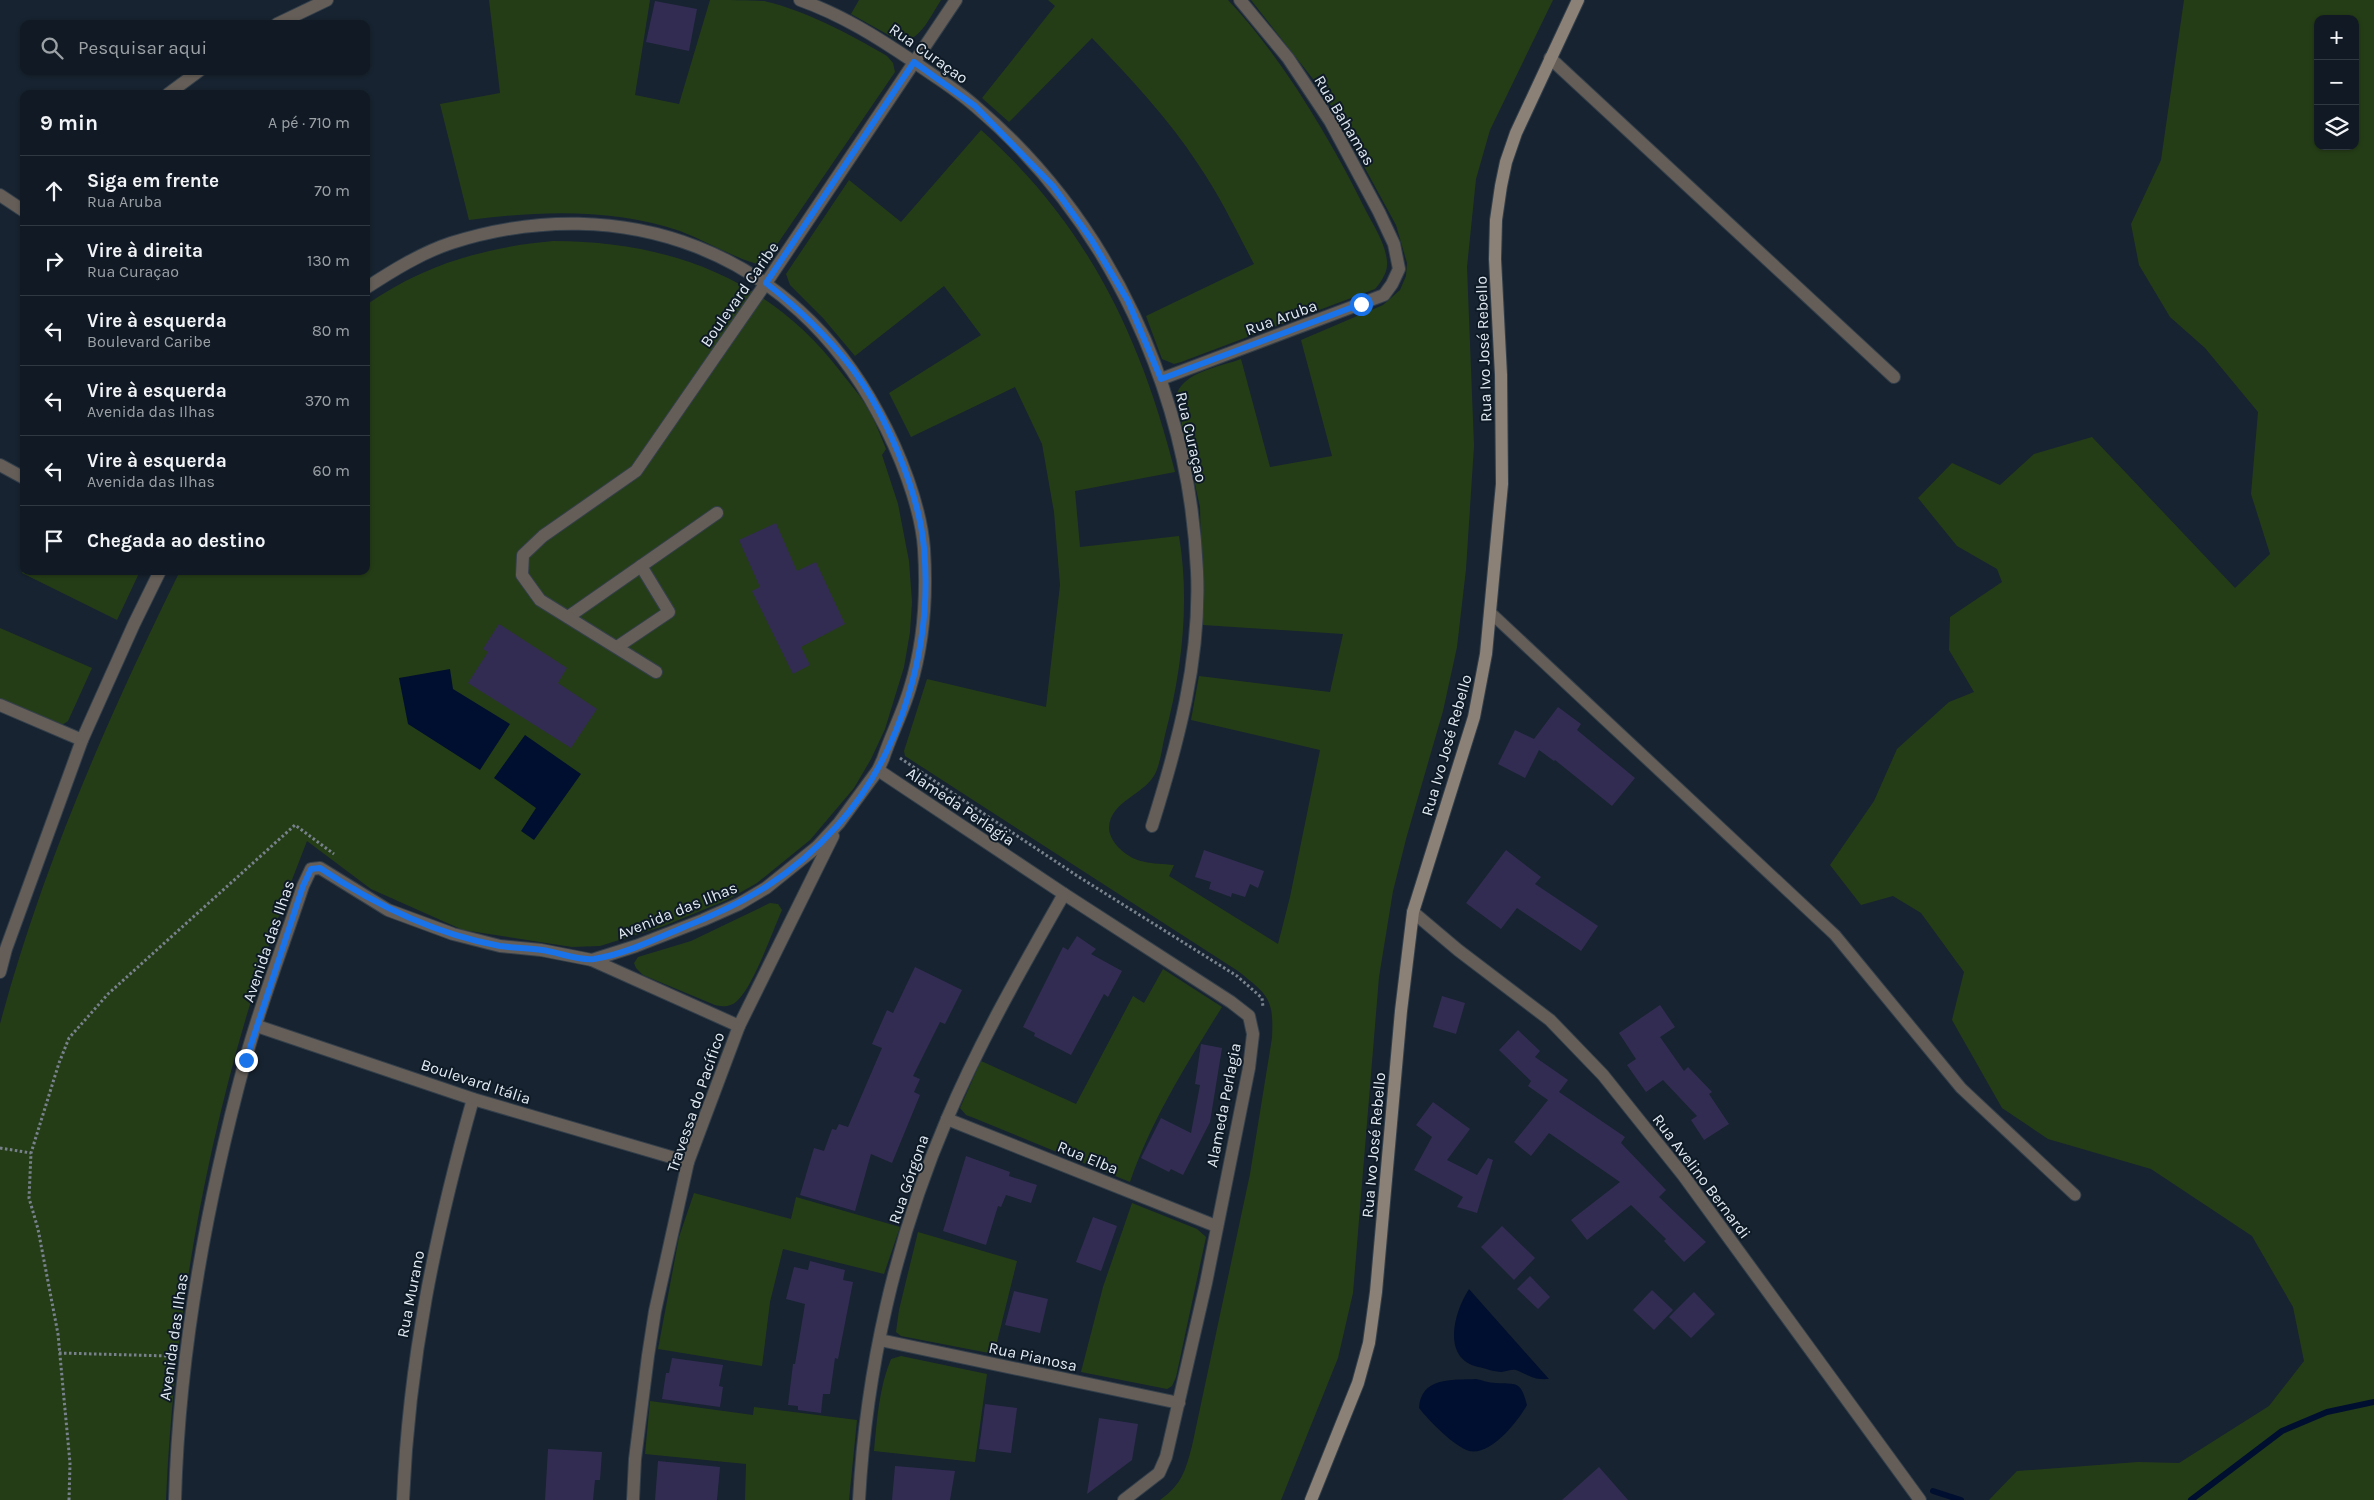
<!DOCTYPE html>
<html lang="pt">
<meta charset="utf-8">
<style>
:root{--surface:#111a24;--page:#1e2731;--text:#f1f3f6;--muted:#9ca1a6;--line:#303841}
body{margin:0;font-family:Karla,sans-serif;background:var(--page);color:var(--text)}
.controls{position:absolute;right:15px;top:15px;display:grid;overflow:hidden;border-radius:10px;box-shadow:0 1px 4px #0004}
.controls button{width:45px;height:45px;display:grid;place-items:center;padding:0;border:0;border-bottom:1px solid var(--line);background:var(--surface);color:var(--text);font:25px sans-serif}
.stop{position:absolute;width:15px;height:15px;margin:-11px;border:4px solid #1a73e8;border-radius:50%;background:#fff}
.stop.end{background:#1a73e8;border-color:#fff;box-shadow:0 1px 5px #0008}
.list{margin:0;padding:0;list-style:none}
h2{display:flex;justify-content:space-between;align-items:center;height:65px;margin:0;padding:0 20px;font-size:21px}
h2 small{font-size:16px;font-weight:400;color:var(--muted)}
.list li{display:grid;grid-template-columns:32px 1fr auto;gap:15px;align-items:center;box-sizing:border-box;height:70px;padding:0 20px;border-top:1px solid var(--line)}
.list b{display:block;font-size:19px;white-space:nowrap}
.list p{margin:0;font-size:16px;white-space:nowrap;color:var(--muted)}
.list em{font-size:16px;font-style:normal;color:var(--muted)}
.icon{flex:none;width:28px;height:28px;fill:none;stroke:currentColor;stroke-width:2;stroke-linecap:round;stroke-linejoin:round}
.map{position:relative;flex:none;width:2374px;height:1500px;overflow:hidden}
.search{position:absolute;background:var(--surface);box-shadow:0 1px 4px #0004;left:20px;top:20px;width:350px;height:55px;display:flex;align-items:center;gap:12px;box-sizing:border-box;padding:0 18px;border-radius:10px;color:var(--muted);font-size:19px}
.panel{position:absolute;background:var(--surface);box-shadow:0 1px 4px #0004;left:20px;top:90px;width:350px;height:485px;border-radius:10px}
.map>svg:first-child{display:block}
.green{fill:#253d17;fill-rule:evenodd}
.water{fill:#000f2f}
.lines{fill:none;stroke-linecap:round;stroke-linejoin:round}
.stream{stroke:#000f2f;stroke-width:6}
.building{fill:#322c53}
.lane-casing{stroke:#333f4b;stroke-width:13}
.street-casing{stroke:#333f4b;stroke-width:14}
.secondary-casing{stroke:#333f4b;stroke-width:14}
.path{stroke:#78828d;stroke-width:3;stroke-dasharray:2.5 2.5;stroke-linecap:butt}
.lane{stroke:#655e58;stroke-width:11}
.street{stroke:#655e58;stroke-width:12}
.secondary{stroke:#8c8176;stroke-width:12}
.route{stroke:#1a73e8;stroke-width:6}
.labels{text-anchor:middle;stroke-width:4;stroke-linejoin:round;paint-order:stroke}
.street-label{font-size:16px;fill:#e1eaf3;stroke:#0e1a26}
</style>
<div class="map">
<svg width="2374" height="1500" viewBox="0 0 2374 1500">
<rect width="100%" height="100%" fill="#172330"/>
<g class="green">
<path d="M489,0H650L635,95L679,104L710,0C727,0 748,0 764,1C807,11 849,34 887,56L893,63L895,72L778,243L757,264C730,256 706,241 680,231C613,208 538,211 469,220L440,104L500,93Z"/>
<path d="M859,0H941C931,15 921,40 901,42L851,14Z"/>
<path d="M1048,0H1228C1281,56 1331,140 1365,209C1373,225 1386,244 1387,262C1388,272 1381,282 1375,289L1181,362L1174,364L1162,359L1146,316L1254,264C1236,230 1220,196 1198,164C1168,118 1130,78 1092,38L1009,122L982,98L1055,6Z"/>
<path d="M1251,0H1553L1490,130L1476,179L1467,267L1474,446L1466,569L1457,647L1443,711L1406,839L1393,891L1379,977L1353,1293L1338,1358L1281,1500H1160C1182,1484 1185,1472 1192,1446L1250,1174L1272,1038C1274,998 1268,995 1238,971L905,756L904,751L927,679L1046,707L1060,585L1054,512L1042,444L1015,387L911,437L889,393L981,335L944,286L855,356L823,318L790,285L786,274L849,180L901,222L981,130C1087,224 1141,337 1175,472L1075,491L1080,547L1179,536C1190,602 1182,670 1165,735C1162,747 1161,760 1156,772C1146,795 1110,800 1109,828C1109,835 1114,843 1119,848C1135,864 1152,863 1174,865L1169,876L1278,944L1290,897L1320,750L1191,720L1199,676L1330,692L1343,634L1203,625L1200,507L1176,397C1181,372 1220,367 1241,359L1270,467L1332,456L1301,340L1383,305L1400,290L1406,276L1407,263L1396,225L1324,93Z"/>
<path d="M2184,0H2374V1500H1989L2017,1471L2138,1462L2179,1463L2269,1406L2304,1361L2293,1307L2252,1236L2151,1169L2048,1139L2002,1108L1952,1020L1964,972L1921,913L1893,896L1861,905L1830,865L1874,801L1897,749L1949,702L1974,692L1949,650L1950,617L2002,582L1997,569L1957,546L1918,498L1952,463L2000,485L2034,454L2092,437L2235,588L2270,554L2251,494L2258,412L2205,348L2170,317L2139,265L2131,224L2161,160ZM2318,19H2355V146H2318Z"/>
<path d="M553,241C668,241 769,278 840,371C850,384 862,397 869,411C876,423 881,437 886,449L882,455L898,504L909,561L912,602L910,632L904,667L885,729L871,759L854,788L810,840L757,883L727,900L664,926L600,946L572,947L463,930L371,889L307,841C223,1052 176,1273 166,1500H0V1024C42,867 108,717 180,571H366V305C423,265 485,247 553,241Z"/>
<polygon points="24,570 24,571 140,571 117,620 22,573"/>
<polygon points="0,628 92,668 68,721 62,725 0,701"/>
<path d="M770,903L778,904L782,910C772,932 754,985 737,1001C731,1007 722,1007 715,1005L643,975L636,968L634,963L638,957L691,941Z"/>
<path d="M1163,969L1222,1007C1188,1062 1151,1120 1130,1182L974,1118L966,1115L960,1108L981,1061L1076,1104L1133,996L1144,1003Z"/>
<polygon points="694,1193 791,1219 796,1197 900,1227 884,1274 783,1249 770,1302 762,1366 658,1349 679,1237"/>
<polygon points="1132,1203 1197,1229 1206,1237 1176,1377 1172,1386 1167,1389 1081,1372 1103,1287"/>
<polygon points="918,1232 1017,1261 994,1354 901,1336 896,1332 899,1310"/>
<path d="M901,1356L987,1374L975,1462L874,1451C877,1419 879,1388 891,1359Z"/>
<polygon points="650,1401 753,1415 754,1407 857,1420 849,1500 745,1500 746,1464 645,1454"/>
</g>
<g class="water">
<polygon points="450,669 453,689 510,724 480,770 408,724 399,678"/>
<polygon points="525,735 581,774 534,840 521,831 536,808 494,778"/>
<path d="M1469,1289L1549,1379C1532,1380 1531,1376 1516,1370C1511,1369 1506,1372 1501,1372C1494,1372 1485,1368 1478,1367C1441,1358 1454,1312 1469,1289Z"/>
<path d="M1476,1379C1482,1380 1489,1383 1496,1383C1517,1384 1521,1381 1527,1405C1518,1421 1491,1456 1469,1451C1454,1446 1429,1421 1419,1408C1421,1377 1451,1380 1476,1379Z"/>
</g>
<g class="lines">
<g class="stream">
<polyline points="1933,1491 1961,1500"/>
<polyline points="2191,1500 2282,1431 2327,1412 2374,1402"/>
</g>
</g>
<g class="building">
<polygon points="655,1 697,9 689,51 646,42"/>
<polygon points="776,523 797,571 816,562 845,624 801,647 810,665 793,674 752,591 760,587 739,540"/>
<polygon points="499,624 567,668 558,683 597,709 571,748 468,683 488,652 483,649"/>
<polygon points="1558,707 1581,724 1577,730 1635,778 1612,806 1555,760 1554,761 1539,750 1525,778 1498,764 1515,730 1534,739"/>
<polygon points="1204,850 1264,871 1258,888 1250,884 1245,897 1232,893 1231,897 1209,889 1211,882 1195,877"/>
<polygon points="1506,850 1541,877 1535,884 1598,926 1581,951 1517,908 1501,929 1466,903"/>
<polygon points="1077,936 1096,949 1091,954 1122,971 1108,997 1104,994 1071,1055 1034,1036 1035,1033 1023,1027 1063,947 1068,950"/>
<polygon points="915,967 962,990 945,1024 940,1022 913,1076 920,1079 914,1092 920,1095 892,1163 871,1154 855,1211 800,1195 814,1148 824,1151 832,1129 836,1130 839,1124 848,1127 882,1048 872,1044 887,1010 893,1013"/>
<polygon points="1442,996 1465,1003 1456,1034 1433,1027"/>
<polygon points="1660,1005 1675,1027 1660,1037 1684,1071 1688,1067 1712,1092 1709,1094 1729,1124 1704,1140 1691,1120 1697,1116 1663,1080 1646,1092 1627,1065 1636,1059 1619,1033"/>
<polygon points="1518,1030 1540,1051 1535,1057 1568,1080 1559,1092 1625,1137 1621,1143 1666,1190 1659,1197 1706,1242 1684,1262 1664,1241 1666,1239 1631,1205 1587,1240 1571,1220 1620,1182 1549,1133 1531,1156 1514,1142 1548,1100 1528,1086 1531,1081 1499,1050"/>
<polygon points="1201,1044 1222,1048 1210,1122 1183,1175 1171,1169 1169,1172 1141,1158 1161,1118 1191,1133 1200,1085 1195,1084"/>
<polygon points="1433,1102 1470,1129 1447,1160 1477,1175 1488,1158 1493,1160 1477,1213 1457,1207 1463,1197 1414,1170 1432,1137 1416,1125"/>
<polygon points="966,1156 1010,1172 1009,1176 1037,1185 1031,1203 1006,1195 1001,1207 998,1206 986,1245 943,1231"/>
<polygon points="1093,1217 1117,1226 1101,1271 1076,1262"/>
<polygon points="1502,1226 1535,1258 1514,1280 1481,1247"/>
<polygon points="810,1261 845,1270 843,1280 853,1282 838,1359 835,1358 830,1394 823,1394 821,1413 798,1410 798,1406 788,1405 793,1364 795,1364 805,1304 786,1299 794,1267 808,1270"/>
<polygon points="1530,1276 1550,1297 1538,1309 1517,1289"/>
<polygon points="1652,1290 1673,1310 1654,1330 1633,1310"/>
<polygon points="1014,1291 1048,1299 1040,1333 1005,1325"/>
<polygon points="1694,1292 1715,1314 1691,1338 1669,1317"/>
<polygon points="672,1358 723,1365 719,1386 723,1387 720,1407 662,1399 666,1373 669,1373"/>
<polygon points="985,1404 1017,1408 1011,1453 979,1449"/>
<polygon points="1099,1418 1138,1424 1132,1460 1087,1494"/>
<polygon points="548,1449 602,1452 600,1480 595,1480 593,1500 545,1500"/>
<polygon points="658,1461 720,1467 717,1500 655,1500"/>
<polygon points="895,1466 955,1471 950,1500 892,1500"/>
<polygon points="1599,1467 1628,1500 1562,1500"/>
</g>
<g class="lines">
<defs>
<polyline id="lane" points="1492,614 1835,935 1961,1088 2075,1195"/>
<g id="street">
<path d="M800,0C842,15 877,37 914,62C934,76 956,89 975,106C1111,222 1189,393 1197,571C1201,659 1178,743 1152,826"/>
<polyline points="277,24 327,0"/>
<polyline points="1550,58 1894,377"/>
<polyline points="168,94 199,71"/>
<polyline points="0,195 24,211"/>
<polyline points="1161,379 1384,295 1392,284 1399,269 1394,244 1379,212 1330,121 1288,58 1240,0"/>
<polyline points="0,465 24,478"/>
<polyline points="568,617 717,513"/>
<polyline points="617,647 669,612 641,566"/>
<polyline points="656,672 540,600 522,575 523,555 543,536 636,471 766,283 956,0"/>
<polyline points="0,705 82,740"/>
<polyline points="878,770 1064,894 1231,1002 1249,1016 1253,1034 1249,1068 1206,1283 1166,1457 1159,1473 1124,1500"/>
<polyline points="1413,912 1458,950 1550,1020 1603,1075 1683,1175 1920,1500"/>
<polyline points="592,960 739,1026"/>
<polyline points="0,972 6,949 82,740 134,624 160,571"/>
<polyline points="257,1026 473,1099 688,1162"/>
<polyline points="947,1119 1216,1226"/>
<polyline points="880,1340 1179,1403"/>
<path d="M175,1500C179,1351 206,1205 245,1061C261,1002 284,944 303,886L311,869L320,868L388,910L453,934L500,946L541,950L592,960L636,946L703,920L739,904L766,888L817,847L839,823L878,770L883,759C891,735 903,712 910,688C924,643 927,595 924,549C921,506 899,451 878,413C792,252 624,188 451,243C421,253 392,271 366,288"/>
<path d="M403,1500C409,1359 435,1234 473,1099"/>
<polyline points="633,1500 635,1459 648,1356 655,1311 688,1162 739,1026 833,836"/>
<path d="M859,1500C866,1370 896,1238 947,1119C980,1041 1022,968 1064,894"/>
</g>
<polyline id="secondary" points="1311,1500 1358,1383 1369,1343 1376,1292 1401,1011 1413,912 1474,717 1486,654 1502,484 1501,375 1495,259 1496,220 1501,186 1506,162 1516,133 1578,0"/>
</defs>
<use href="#lane" class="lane-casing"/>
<use href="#street" class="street-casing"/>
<use href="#secondary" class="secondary-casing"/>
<g class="path">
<polyline points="900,758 1079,877 1237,976 1262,998 1263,1007"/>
<polyline points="0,1148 31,1153"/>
<polyline points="59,1353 169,1356"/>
<polyline points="69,1500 70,1463 58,1334 38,1229 29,1198 31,1153 59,1063 69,1038 108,994 295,825 334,854"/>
</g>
<use href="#lane" class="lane"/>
<use href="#street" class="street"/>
<use href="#secondary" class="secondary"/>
</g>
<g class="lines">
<path class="route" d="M246,1060L303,886L311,869L320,868C375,905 434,934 500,946C514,948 528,948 542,950C558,952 578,961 594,959C625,954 656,939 684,927C746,903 792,876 837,826C902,754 933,644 924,548C919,492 885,412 851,367C826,335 798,308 766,283L914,62L975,106L1053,186L1091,239L1128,301L1161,379L1361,304"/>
</g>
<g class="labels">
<g class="street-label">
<text transform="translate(929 53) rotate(35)" y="6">Rua Curaçao</text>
<text transform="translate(1345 120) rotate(59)" y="6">Rua Bahamas</text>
<text transform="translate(739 294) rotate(-55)" y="6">Boulevard Caribe</text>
<text transform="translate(1281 317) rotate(-20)" y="6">Rua Aruba</text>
<text transform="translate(1483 349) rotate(-92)" y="6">Rua Ivo José Rebello</text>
<text transform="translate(1192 437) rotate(77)" y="6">Rua Curaçao</text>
<text transform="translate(1446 745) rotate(-74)" y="6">Rua Ivo José Rebello</text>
<text transform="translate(961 806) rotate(34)" y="6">Alameda Perlagia</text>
<text transform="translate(677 910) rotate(-22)" y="6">Avenida das Ilhas</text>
<text transform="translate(268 941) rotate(-71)" y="6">Avenida das Ilhas</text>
<text transform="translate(476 1081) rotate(18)" y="6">Boulevard Itália</text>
<text transform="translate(695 1102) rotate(-71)" y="6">Travessa do Pacífico</text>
<text transform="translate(1223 1105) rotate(-79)" y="6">Alameda Perlagia</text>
<text transform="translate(1373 1145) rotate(-85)" y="6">Rua Ivo José Rebello</text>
<text transform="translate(1088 1157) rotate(22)" y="6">Rua Elba</text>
<text transform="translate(1702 1176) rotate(53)" y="6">Rua Avelino Bernardi</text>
<text transform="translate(908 1179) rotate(-71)" y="6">Rua Górgona</text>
<text transform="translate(410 1294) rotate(-79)" y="6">Rua Murano</text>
<text transform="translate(173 1337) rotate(-82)" y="6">Avenida das Ilhas</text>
<text transform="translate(1033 1356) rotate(12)" y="6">Rua Pianosa</text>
</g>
</g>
</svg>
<div class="controls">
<button>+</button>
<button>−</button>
<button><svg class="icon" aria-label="layers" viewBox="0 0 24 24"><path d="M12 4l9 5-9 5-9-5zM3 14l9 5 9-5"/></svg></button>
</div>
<div class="stop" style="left:1361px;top:304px"></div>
<div class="stop end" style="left:246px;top:1060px"></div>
<div class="search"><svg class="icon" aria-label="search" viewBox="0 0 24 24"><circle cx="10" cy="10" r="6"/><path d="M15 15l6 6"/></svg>Pesquisar aqui</div>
<section class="panel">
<h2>9 min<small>A pé · 710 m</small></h2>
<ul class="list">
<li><svg class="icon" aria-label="ahead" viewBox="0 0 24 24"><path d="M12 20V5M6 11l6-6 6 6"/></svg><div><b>Siga em frente</b><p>Rua Aruba</p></div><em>70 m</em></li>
<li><svg class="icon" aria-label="right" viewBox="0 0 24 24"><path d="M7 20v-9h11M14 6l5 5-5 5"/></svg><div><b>Vire à direita</b><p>Rua Curaçao</p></div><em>130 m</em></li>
<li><svg class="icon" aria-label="left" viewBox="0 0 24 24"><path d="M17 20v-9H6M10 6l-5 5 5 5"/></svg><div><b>Vire à esquerda</b><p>Boulevard Caribe</p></div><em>80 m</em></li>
<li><svg class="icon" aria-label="left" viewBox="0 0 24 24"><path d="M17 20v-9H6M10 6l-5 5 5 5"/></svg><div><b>Vire à esquerda</b><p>Avenida das Ilhas</p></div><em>370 m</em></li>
<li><svg class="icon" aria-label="left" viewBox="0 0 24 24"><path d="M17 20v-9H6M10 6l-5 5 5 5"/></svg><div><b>Vire à esquerda</b><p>Avenida das Ilhas</p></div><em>60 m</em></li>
<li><svg class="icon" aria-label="arrive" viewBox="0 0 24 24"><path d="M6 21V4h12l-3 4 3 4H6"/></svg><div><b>Chegada ao destino</b></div></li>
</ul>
</section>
</div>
